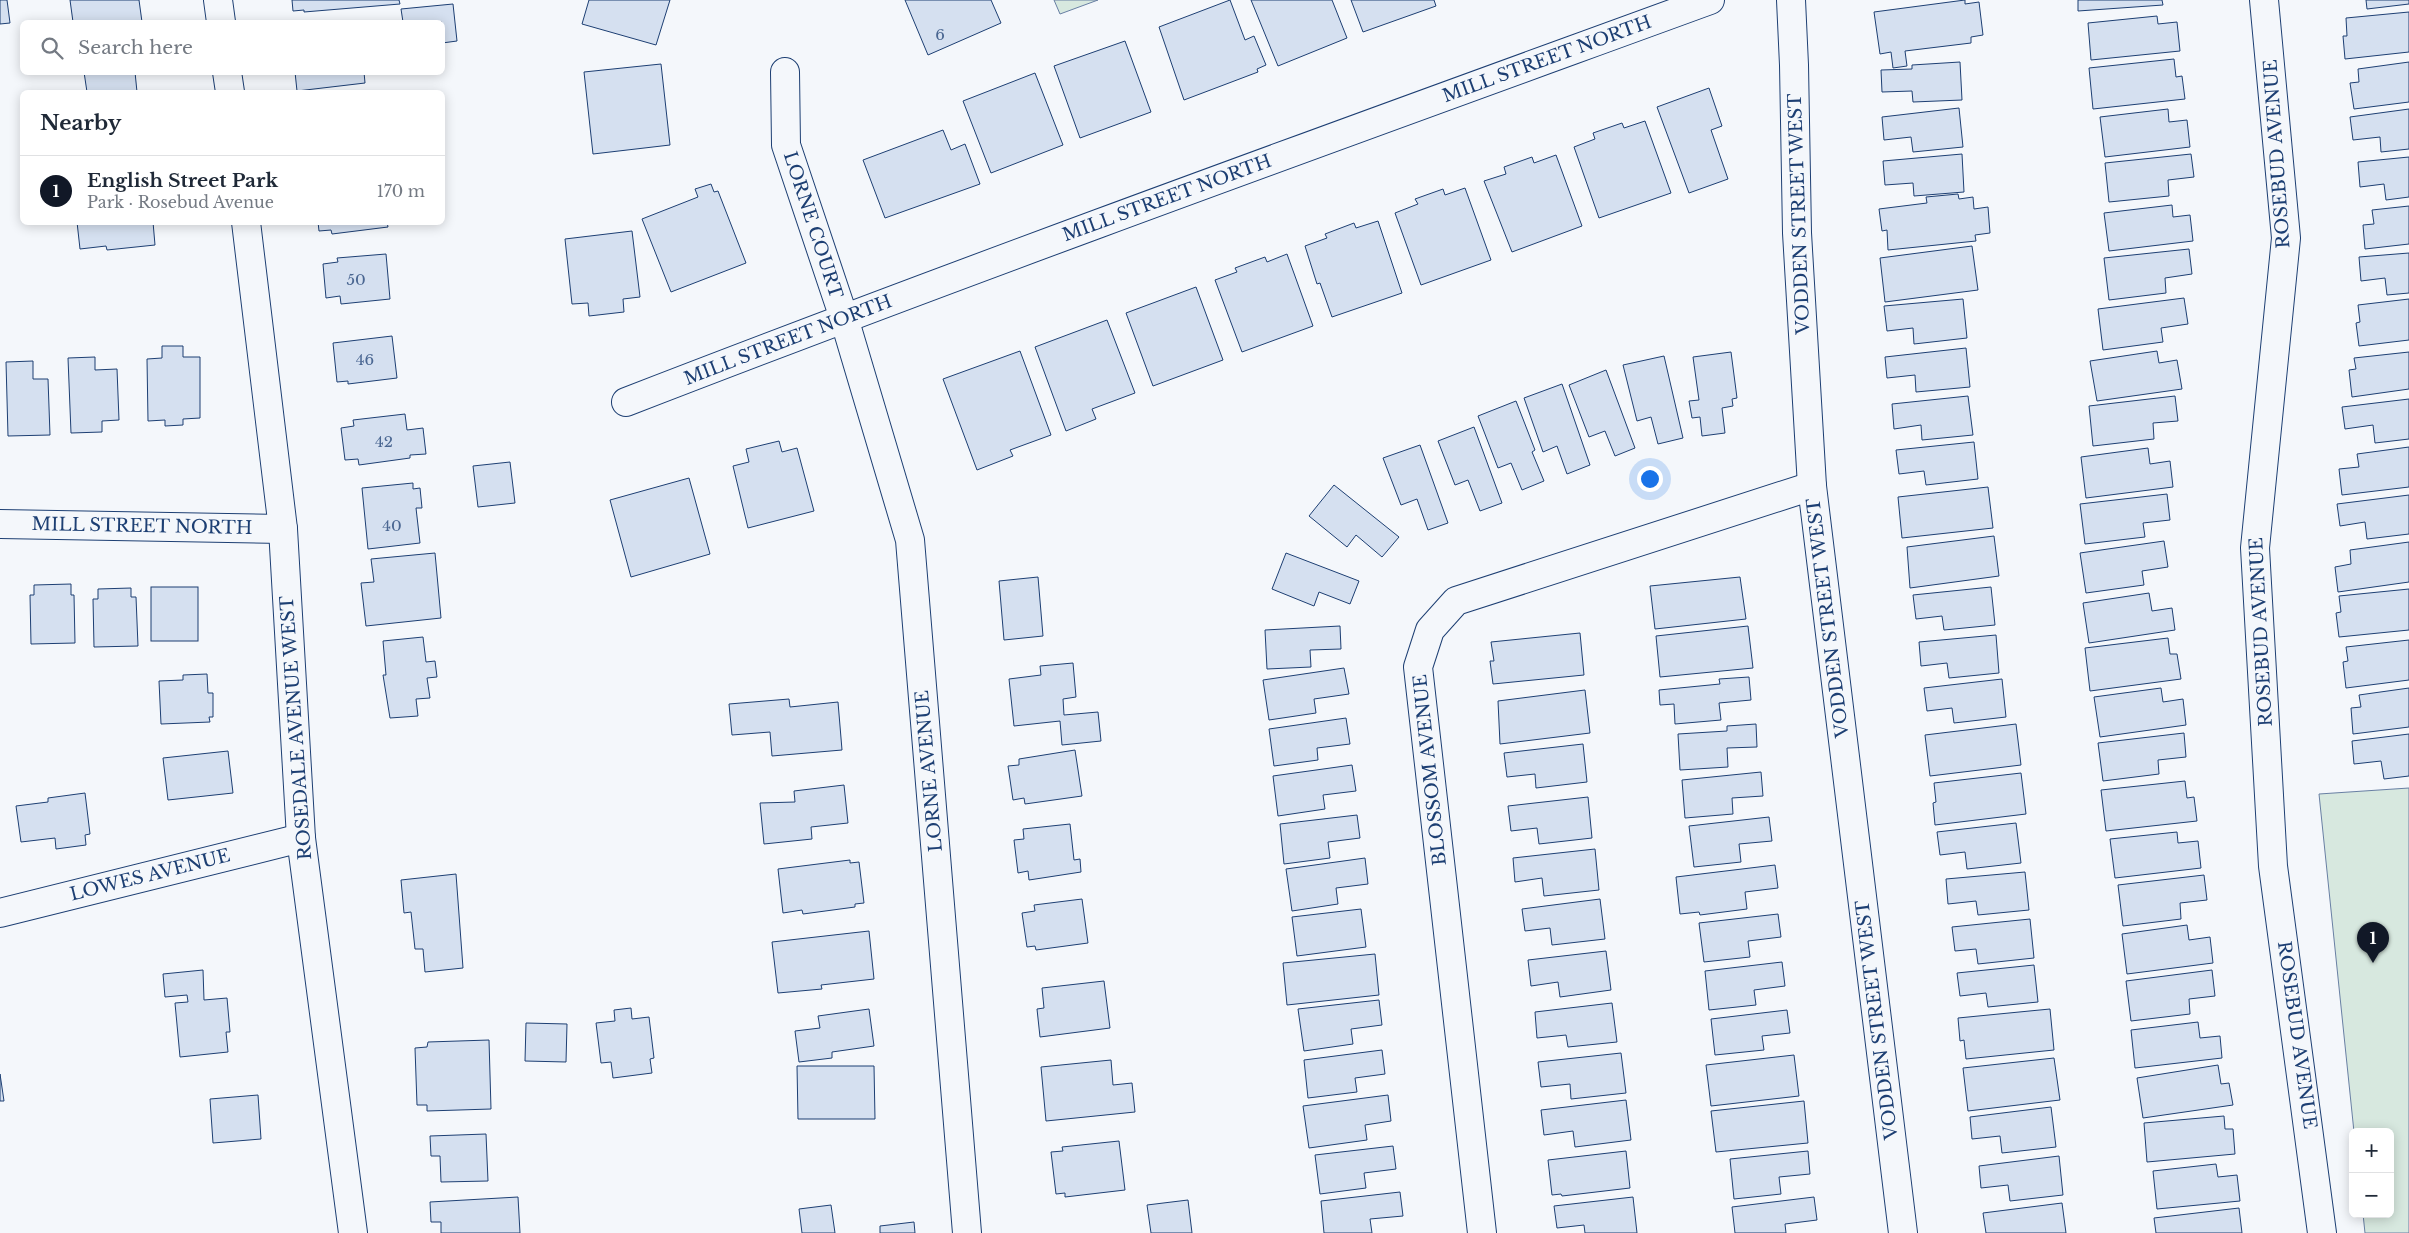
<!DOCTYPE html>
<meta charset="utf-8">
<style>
:root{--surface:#fff;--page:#f6f6f7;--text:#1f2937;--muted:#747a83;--line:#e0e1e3;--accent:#111827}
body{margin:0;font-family:"Libre Baskerville",serif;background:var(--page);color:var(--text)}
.controls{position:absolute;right:15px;bottom:15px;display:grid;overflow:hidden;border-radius:8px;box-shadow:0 2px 12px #0003}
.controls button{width:45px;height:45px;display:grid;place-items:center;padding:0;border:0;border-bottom:1px solid var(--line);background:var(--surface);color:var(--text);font:25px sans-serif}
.you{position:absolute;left:1649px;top:478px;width:18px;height:18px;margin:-12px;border:4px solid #fff;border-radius:50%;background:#1a73e8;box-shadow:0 0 0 8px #1a73e833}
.badge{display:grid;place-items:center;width:32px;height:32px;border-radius:50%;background:var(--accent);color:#fff;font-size:16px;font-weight:700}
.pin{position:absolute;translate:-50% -41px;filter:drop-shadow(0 1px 2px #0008)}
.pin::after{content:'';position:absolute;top:26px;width:18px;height:15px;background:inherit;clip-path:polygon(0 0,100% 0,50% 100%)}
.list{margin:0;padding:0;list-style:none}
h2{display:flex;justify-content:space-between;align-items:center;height:65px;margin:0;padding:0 20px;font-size:21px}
h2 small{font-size:16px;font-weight:400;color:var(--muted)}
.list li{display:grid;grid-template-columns:32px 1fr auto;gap:15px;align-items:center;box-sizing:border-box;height:70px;padding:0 20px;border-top:1px solid var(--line)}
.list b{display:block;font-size:19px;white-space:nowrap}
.list p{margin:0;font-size:16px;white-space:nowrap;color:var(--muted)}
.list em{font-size:16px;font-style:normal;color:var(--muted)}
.icon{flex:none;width:28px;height:28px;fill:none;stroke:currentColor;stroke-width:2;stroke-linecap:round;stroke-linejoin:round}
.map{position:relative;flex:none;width:2409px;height:1233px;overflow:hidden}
.search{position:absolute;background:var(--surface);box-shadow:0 2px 12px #0003;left:20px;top:20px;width:425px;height:55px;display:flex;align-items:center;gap:12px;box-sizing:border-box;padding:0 18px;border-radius:8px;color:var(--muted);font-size:19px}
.panel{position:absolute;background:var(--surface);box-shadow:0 2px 12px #0003;left:20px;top:90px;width:425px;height:135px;border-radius:8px}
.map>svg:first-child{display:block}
.green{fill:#d7e8df;stroke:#687fa3}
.building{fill:#d5e0f0;stroke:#1d3f73}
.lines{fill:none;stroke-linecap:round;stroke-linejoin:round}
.minor-casing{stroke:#1d3f73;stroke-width:30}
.tertiary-casing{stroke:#1d3f73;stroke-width:30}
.minor{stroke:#f4f7fb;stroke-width:28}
.tertiary{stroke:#f4f7fb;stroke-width:28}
.labels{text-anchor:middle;stroke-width:4;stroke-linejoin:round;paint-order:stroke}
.number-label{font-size:15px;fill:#4b6792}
.street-label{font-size:18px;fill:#1d3f73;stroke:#f4f7fb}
</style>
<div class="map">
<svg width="2409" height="1233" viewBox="0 0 2409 1233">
<rect width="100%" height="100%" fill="#f4f7fb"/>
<g class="green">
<polygon points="1054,0 1098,0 1060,14"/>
<polygon points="2409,788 2409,1233 2365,1233 2363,1214 2390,1214 2390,1132 2354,1132 2319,794"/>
</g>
<g class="building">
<polygon points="0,0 7,0 10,23 0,24"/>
<polygon points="70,0 139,0 142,22 73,22"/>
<polygon points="292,0 399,0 400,4 304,12 304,10 293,11"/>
<polygon points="589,0 670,0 656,45 582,24"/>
<polygon points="905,0 991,0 1001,23 928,55"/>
<polygon points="1230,0 1245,40 1254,36 1266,65 1257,69 1258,72 1184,100 1159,27"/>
<polygon points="1251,0 1332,0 1347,38 1278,66"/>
<polygon points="1351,0 1434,0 1436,6 1363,32"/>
<polygon points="1965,0 1965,4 1979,2 1983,35 1971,37 1971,43 1905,51 1907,66 1893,68 1891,52 1880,54 1874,12"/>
<polygon points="2078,0 2162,0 2163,5 2078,11"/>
<polygon points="2366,0 2409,0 2409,4 2367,9"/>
<polygon points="453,4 457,41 442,43 442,22 403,22 401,9"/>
<polygon points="2409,12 2409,52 2345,59 2343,36 2347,36 2346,18"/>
<polygon points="2157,16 2158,24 2177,22 2180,51 2091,60 2088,23"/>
<polygon points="1125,41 1151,112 1080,138 1054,66"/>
<polygon points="2174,59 2176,77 2182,76 2185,99 2093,109 2089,68"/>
<polygon points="1960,62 1962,100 1913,102 1912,91 1882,92 1881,70 1912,69 1912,65"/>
<polygon points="2409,62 2409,102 2354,109 2350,83 2359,82 2358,69"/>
<polygon points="661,64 670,145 593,154 584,72"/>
<polygon points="84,72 135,72 137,92 87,92"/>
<polygon points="295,72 364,72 365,83 297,91"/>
<polygon points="1035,73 1063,145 991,173 963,101"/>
<polygon points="1709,88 1722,126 1711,130 1728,179 1689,193 1657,107"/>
<polygon points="1959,108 1963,147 1913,152 1911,137 1884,140 1882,117"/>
<polygon points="2168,109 2169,122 2187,120 2190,147 2105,157 2100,117"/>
<polygon points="2409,109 2409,149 2381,152 2380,137 2353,140 2350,117"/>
<polygon points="1645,121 1671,193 1599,218 1574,147 1595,139 1593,133 1622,123 1624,128"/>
<polygon points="943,130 951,150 965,144 980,184 885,218 863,160"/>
<polygon points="1962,154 1964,192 1914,196 1913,183 1885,185 1883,161"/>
<polygon points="2191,154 2194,177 2168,180 2169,196 2109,202 2105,163"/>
<polygon points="1556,155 1582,226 1512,252 1484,181 1506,174 1504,167 1532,157 1534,163"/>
<polygon points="2409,157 2409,197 2386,200 2384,184 2360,187 2358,162"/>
<polygon points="711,184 714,192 718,191 746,263 671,292 642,219 698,197 695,189"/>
<polygon points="1465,188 1491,260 1421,285 1395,213 1418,204 1415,199 1443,189 1445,195"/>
<polygon points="1958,194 1959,199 1973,197 1974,209 1988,207 1990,233 1975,235 1976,241 1888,250 1887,230 1882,231 1879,209 1927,203 1926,197"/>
<polygon points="2172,205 2173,217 2190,215 2193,241 2109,251 2104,213"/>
<polygon points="2409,206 2409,244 2365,249 2363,225 2374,224 2372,210"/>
<polygon points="1378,221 1402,293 1332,317 1320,283 1317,284 1305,246 1327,238 1325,234 1354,223 1356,228"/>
<polygon points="77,222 153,222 155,245 107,250 106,246 80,249"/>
<polygon points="318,222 387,222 388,227 332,234 331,230 319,231"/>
<polygon points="632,231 640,297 623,299 624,312 589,316 588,303 572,304 565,239"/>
<polygon points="1972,246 1978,290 1885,302 1880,258"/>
<polygon points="2189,249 2192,274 2165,278 2166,293 2109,300 2104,258"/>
<polygon points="2409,253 2409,293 2387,295 2385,278 2361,281 2359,257"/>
<polygon points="386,254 390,299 341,304 340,296 326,298 323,264 338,262 337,258"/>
<polygon points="1287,254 1313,326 1242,352 1215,280 1237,272 1235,268 1265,257 1267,262"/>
<polygon points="1196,287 1223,360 1153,386 1126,313"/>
<polygon points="2184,298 2188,324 2161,328 2163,342 2103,350 2098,309"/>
<polygon points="1963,299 1967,338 1914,344 1913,328 1887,331 1884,306"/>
<polygon points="2409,299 2409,340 2359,346 2356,323 2360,322 2358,305"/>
<polygon points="1107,320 1135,393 1092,409 1096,419 1066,431 1035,347"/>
<polygon points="392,336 397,378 348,384 348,381 337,382 333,343"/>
<polygon points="162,346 183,346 183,357 200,357 200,418 183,419 183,425 165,426 165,420 148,421 147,359 162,358"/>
<polygon points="1966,348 1970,387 1916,392 1915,375 1887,378 1885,357"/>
<polygon points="1020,351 1051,435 1010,450 1013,456 977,470 943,379"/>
<polygon points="2157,351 2159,363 2177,360 2182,389 2097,401 2090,361"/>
<polygon points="1731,352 1737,398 1732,399 1733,406 1722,408 1725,433 1702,436 1700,417 1692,418 1689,401 1699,400 1693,357"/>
<polygon points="2409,352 2409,389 2352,397 2349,370 2356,369 2354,358"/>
<polygon points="1664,356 1683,438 1658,444 1651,417 1637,421 1623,365"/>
<polygon points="95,357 95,370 117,369 119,420 102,421 102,432 71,433 68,358"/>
<polygon points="33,361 33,379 48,379 50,435 8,436 6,362"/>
<polygon points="1606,370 1635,448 1615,456 1605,431 1589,437 1569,385"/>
<polygon points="1562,384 1590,465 1567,474 1557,446 1543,452 1524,398"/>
<polygon points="1968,396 1973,435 1922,440 1921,425 1894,429 1892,404"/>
<polygon points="2175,396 2178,421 2153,423 2154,439 2093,446 2089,406"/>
<polygon points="2409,399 2409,439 2375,443 2373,425 2345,429 2342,407"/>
<polygon points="1516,401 1535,450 1532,452 1544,481 1522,490 1511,463 1498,468 1478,416"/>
<polygon points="405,414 407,430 423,428 426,454 410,455 410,458 359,465 358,459 345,460 341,428 354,426 353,420"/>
<polygon points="1474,427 1502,503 1480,511 1468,480 1455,485 1438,441"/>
<polygon points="779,441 782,452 797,448 814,511 748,528 733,466 749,462 746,449"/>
<polygon points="1974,442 1978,479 1926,485 1924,471 1899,474 1896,450"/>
<polygon points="1420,445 1448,523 1428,530 1417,499 1401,505 1383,458"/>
<polygon points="2409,447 2409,487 2342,495 2339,469 2359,467 2357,454"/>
<polygon points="2148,448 2150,464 2170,461 2173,487 2086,498 2081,457"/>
<polygon points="510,462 515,503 478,507 473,466"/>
<polygon points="689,478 710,554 631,577 610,500"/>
<polygon points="413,483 413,489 420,488 422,508 416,508 420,543 368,549 362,488"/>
<polygon points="1334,485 1399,537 1382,557 1356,535 1347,547 1309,516"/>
<polygon points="1988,487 1993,528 1902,538 1898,497"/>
<polygon points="2167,494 2170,520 2143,523 2145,537 2085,544 2080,504"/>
<polygon points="2409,495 2409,534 2367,539 2365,522 2340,526 2337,504"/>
<polygon points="1994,536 1999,576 1910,588 1907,547"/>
<polygon points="2164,541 2168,567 2142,571 2144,585 2086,593 2080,553"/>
<polygon points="2409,542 2409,582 2338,592 2335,567 2351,564 2350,550"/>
<polygon points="435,553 441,618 366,626 361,583 374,582 371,559"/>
<polygon points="1286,553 1359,581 1350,604 1319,592 1314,606 1272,589"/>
<polygon points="1038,577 1043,636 1004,640 999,581"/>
<polygon points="1740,577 1746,619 1655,629 1650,586"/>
<polygon points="71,584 71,595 74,595 75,643 31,644 30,595 34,595 34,585"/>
<rect x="151" y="587" width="47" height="54"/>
<polygon points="1991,587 1995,625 1944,630 1942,616 1916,619 1913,595"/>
<polygon points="131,588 131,597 136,597 138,646 94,647 93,599 98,599 98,589"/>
<polygon points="2409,589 2409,630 2339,637 2336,613 2341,612 2339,596"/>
<polygon points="2149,593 2152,611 2172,608 2175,630 2089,643 2083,603"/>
<polygon points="1340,626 1341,649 1310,650 1311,667 1267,669 1265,630"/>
<polygon points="1748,626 1753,668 1660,677 1656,636"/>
<polygon points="1580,633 1584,675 1493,684 1490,661 1494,661 1491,642"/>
<polygon points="1996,635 1999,673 1949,678 1947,663 1921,666 1919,642"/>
<polygon points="423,637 426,662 435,661 437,677 427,678 430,698 416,699 418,716 390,718 383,675 386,675 383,641"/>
<polygon points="2168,638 2170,654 2177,654 2181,679 2090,691 2085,648"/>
<polygon points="2409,640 2409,680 2346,688 2343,662 2348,661 2346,647"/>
<polygon points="1073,663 1076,697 1063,699 1064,715 1098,712 1101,741 1062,745 1060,721 1014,726 1009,679 1041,675 1040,666"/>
<polygon points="1344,668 1349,694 1314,699 1316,713 1269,720 1263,680"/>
<polygon points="207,674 208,693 213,693 213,717 209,717 210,722 161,724 159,681 183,680 183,675"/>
<polygon points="1749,677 1751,700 1719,703 1721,720 1675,724 1674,704 1660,705 1659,690 1720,684 1719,679"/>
<polygon points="2002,679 2006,717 1954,723 1952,708 1927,711 1924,688"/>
<polygon points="2161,688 2163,702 2183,699 2186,725 2100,737 2094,697"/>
<polygon points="2409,688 2409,727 2353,734 2351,708 2361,707 2359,695"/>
<polygon points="1585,690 1590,733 1500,744 1498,701"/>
<polygon points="789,699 790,707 838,702 842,750 772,756 770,732 732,735 729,704"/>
<polygon points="1346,718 1350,744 1317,748 1318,760 1274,766 1269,729"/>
<polygon points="1756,724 1757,747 1727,748 1728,767 1680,770 1678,734 1727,731 1727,726"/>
<polygon points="2016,724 2021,765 1930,776 1925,735"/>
<polygon points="2184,733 2186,757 2158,760 2159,774 2103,781 2098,743"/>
<polygon points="2409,734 2409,776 2384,779 2381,761 2354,764 2352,741"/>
<polygon points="1583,744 1587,782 1536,788 1535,774 1507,777 1504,753"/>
<polygon points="1075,750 1082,796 1025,804 1024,798 1013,800 1008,766 1019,765 1019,759"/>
<polygon points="228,751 233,793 168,800 163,758"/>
<polygon points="1352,765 1356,791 1323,795 1325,809 1278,816 1273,776"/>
<polygon points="1761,772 1763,796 1732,798 1733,814 1685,818 1682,780"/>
<polygon points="2021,773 2026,814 1935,825 1933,803 1936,802 1934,783"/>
<polygon points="2185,781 2187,798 2194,797 2197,821 2106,831 2101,790"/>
<polygon points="844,785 848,823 811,827 812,839 764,844 760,803 795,802 794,791"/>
<polygon points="85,793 90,834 85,835 86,845 56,849 55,838 21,842 16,806 48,802 48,798"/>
<polygon points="1588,797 1592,838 1539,844 1537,828 1511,831 1508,806"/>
<polygon points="1357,815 1360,838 1328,842 1330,858 1284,864 1280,824"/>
<polygon points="1769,817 1772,841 1739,844 1741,862 1694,867 1689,826"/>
<polygon points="2016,823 2021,863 1967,869 1965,852 1940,855 1937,832"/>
<polygon points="1070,824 1074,860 1080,859 1081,872 1029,880 1028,871 1018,873 1014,840 1024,839 1023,829"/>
<polygon points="2177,832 2178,843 2198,841 2201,868 2115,878 2110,839"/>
<polygon points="1595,849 1599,890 1544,896 1542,878 1515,882 1513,858"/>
<polygon points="1365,858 1368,884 1336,888 1338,904 1292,911 1286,869"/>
<polygon points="850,860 850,863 859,862 864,903 855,904 855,907 803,914 802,910 783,913 778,869"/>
<polygon points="1775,865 1778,888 1745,892 1747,909 1700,915 1699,912 1680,914 1676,877"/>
<polygon points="2025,872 2029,910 1978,915 1976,901 1948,904 1946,879"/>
<polygon points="456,874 463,968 425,972 423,949 415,949 411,912 404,913 401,880"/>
<polygon points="2204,875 2207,900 2180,903 2181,919 2123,926 2118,885"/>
<polygon points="1082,899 1088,943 1036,950 1035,946 1027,947 1022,913 1035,911 1034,905"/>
<polygon points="1600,899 1605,939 1552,945 1550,928 1525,931 1522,909"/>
<polygon points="1361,909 1366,947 1297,956 1292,917"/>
<polygon points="1778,914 1781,937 1748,941 1750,957 1704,962 1699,923"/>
<polygon points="2030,919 2034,958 1978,964 1976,949 1955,951 1952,927"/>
<polygon points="2187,925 2189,940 2210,937 2213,963 2127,974 2122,934"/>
<polygon points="869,931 874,979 821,985 822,989 778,993 772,942"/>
<polygon points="1606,951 1611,990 1560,997 1558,982 1531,986 1528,960"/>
<polygon points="1375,954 1379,995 1287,1005 1283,963"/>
<polygon points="1782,962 1785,986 1754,990 1756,1005 1709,1010 1705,971"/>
<polygon points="2034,965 2038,1002 1988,1007 1986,993 1960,996 1957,973"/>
<polygon points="203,970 204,1000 227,998 230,1032 226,1032 228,1052 180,1057 175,1003 188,1002 187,995 165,997 163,974"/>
<polygon points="2212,970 2215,996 2189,999 2190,1014 2131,1021 2126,981"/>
<polygon points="1104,981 1110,1028 1040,1037 1037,1009 1044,1008 1042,988"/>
<polygon points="1379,1000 1382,1025 1351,1029 1353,1044 1304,1051 1298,1009"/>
<polygon points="1612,1003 1617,1042 1568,1047 1566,1035 1537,1038 1535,1012"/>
<polygon points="631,1008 632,1019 649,1017 654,1058 650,1059 652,1073 613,1078 611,1062 601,1063 596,1023 615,1021 614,1010"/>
<polygon points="869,1009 874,1046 832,1052 832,1058 799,1062 795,1031 820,1028 818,1016"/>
<polygon points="2050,1009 2054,1050 1966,1059 1964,1040 1960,1041 1958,1018"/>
<polygon points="1787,1010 1790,1033 1762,1036 1764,1050 1715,1055 1711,1019"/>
<polygon points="2198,1022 2200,1038 2220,1036 2222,1058 2135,1068 2131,1030"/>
<polygon points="526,1023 567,1024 566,1062 525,1061"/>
<polygon points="489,1040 491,1109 427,1111 427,1105 417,1105 415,1048 427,1047 428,1042"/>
<polygon points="1382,1050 1385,1074 1355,1078 1357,1092 1308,1098 1304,1060"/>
<polygon points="1621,1053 1626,1093 1571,1099 1570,1084 1541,1087 1538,1062"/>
<polygon points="1794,1055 1799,1096 1711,1106 1706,1065"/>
<polygon points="2054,1058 2060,1100 1968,1111 1963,1068"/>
<polygon points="1111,1060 1113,1085 1132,1083 1135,1112 1046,1121 1041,1067"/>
<polygon points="2218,1065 2221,1084 2229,1083 2233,1105 2143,1118 2137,1078"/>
<polygon points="797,1066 874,1066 875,1119 798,1119"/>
<polygon points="0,1074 4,1101 0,1101"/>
<polygon points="258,1095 261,1139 213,1143 210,1099"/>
<polygon points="1388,1095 1391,1121 1365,1125 1367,1140 1309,1148 1303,1106"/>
<polygon points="1626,1100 1631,1140 1575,1147 1573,1131 1544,1135 1541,1110"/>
<polygon points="1804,1101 1808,1143 1716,1152 1711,1111"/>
<polygon points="2051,1107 2056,1147 2002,1153 2000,1136 1972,1139 1970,1117"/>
<polygon points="2224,1116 2225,1129 2233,1129 2235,1154 2147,1162 2144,1123"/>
<polygon points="486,1134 488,1181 441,1182 440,1156 431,1156 430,1136"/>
<polygon points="1119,1141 1125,1190 1065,1197 1065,1193 1056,1194 1051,1152 1063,1151 1062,1147"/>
<polygon points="1393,1146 1396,1169 1364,1173 1366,1188 1320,1194 1315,1155"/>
<polygon points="1626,1151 1630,1188 1562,1196 1561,1194 1552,1195 1548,1160"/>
<polygon points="1808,1151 1810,1174 1779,1177 1781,1194 1734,1199 1730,1159"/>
<polygon points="2059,1156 2063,1195 2010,1201 2008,1185 1981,1188 1979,1166"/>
<polygon points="2216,1164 2218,1177 2237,1175 2240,1201 2157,1209 2153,1171"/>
<polygon points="1400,1192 1403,1216 1370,1219 1372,1233 1324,1233 1321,1201"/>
<polygon points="518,1197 520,1233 441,1233 441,1222 431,1222 430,1202"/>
<polygon points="1633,1197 1637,1233 1585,1233 1584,1225 1557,1228 1554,1206"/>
<polygon points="1814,1197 1817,1220 1785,1224 1786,1233 1735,1233 1732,1207"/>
<polygon points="1188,1200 1192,1233 1151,1233 1147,1205"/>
<polygon points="2062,1203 2066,1233 1986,1233 1983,1213"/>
<polygon points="831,1205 835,1233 802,1233 799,1209"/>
<polygon points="2239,1208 2242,1233 2156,1233 2154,1218"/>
<polygon points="914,1222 915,1233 880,1233 880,1226"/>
</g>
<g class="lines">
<defs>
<g id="minor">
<polyline points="218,0 221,22"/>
<polyline points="2264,0 2286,238 2255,548 2273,866 2322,1233"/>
<polyline points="227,72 230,92"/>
<polyline points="785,72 786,145 844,318 910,540 967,1233"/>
<polyline points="246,222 283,529 301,838 353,1233"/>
<path d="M626,402C985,263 1348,132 1710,0"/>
<polyline points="0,524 283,529"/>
<polyline points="0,913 301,838"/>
<polyline points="1482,1233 1418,667 1430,630 1456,601 1812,486"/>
</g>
<polyline id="tertiary" points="1791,0 1794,65 1797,233 1812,486 1903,1233"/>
</defs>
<use href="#minor" class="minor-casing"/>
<use href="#tertiary" class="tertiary-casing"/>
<use href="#minor" class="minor"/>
<use href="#tertiary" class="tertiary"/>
</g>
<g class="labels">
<g class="number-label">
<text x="940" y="40">6</text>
<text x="356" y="285">50</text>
<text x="365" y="365">46</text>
<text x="384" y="447">42</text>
<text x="392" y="531">40</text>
</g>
<g class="street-label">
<text transform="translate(1547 59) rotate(-20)" y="6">MILL STREET NORTH</text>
<text transform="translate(2277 154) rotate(-94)" y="6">ROSEBUD AVENUE</text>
<text transform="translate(1167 198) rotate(-20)" y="6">MILL STREET NORTH</text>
<text transform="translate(1799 214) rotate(-92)" y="6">VODDEN STREET WEST</text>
<text transform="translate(813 225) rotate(72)" y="6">LORNE COURT</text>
<text transform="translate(788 340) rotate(-21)" y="6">MILL STREET NORTH</text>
<text transform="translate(142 526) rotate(1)" y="6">MILL STREET NORTH</text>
<text transform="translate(1828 618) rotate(-97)" y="6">VODDEN STREET WEST</text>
<text transform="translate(2261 632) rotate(-93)" y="6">ROSEBUD AVENUE</text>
<text transform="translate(296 728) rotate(-94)" y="6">ROSEDALE AVENUE WEST</text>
<text transform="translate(1430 770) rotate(-96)" y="6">BLOSSOM AVENUE</text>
<text transform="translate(929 771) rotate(-95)" y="6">LORNE AVENUE</text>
<text transform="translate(150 875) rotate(-14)" y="6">LOWES AVENUE</text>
<text transform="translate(1877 1020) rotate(-97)" y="6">VODDEN STREET WEST</text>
<text transform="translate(2297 1035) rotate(82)" y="6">ROSEBUD AVENUE</text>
</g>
</g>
</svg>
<div class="controls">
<button>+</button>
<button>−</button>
</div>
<div class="you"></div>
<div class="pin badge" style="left:2373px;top:963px">1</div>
<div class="search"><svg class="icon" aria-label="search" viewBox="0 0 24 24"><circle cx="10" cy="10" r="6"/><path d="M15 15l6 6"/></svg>Search here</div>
<section class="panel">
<h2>Nearby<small></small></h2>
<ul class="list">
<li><span class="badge">1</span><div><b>English Street Park</b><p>Park · Rosebud Avenue</p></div><em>170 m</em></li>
</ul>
</section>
</div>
